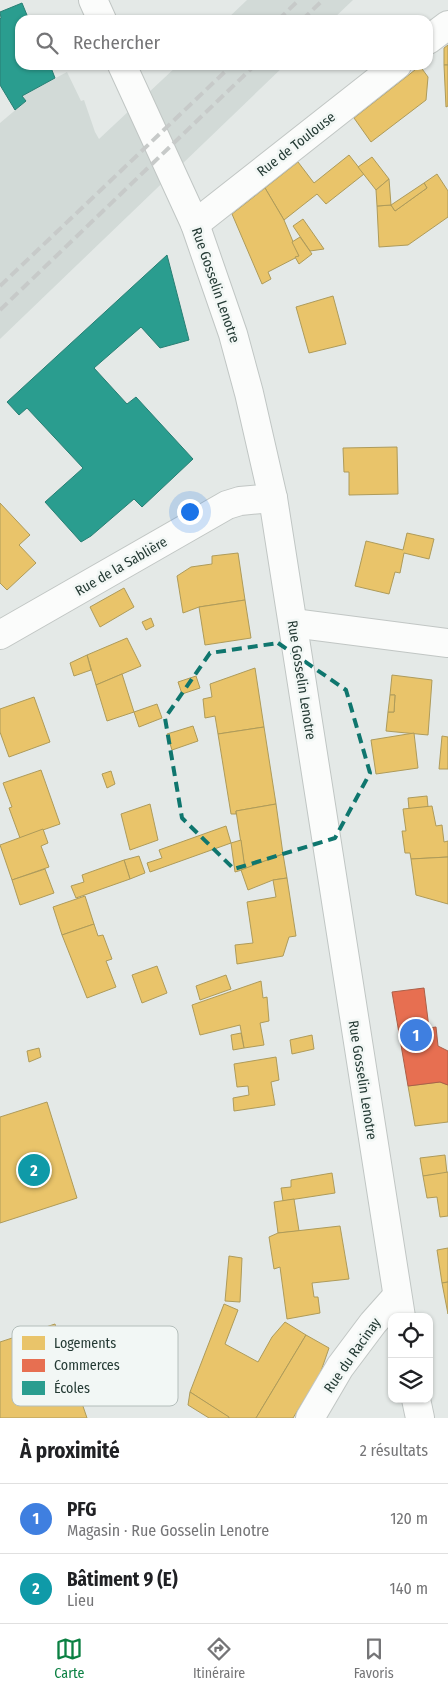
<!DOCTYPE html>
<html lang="fr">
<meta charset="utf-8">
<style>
:root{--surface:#fff;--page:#f6f6f6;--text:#202124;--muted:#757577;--line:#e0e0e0;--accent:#0b8043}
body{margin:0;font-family:"Fira Sans Condensed",sans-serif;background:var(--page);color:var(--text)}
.controls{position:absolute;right:15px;bottom:15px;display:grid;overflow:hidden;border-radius:10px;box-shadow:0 1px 4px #0004}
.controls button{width:45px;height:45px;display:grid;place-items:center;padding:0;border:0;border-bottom:1px solid var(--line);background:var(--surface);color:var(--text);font:25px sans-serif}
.you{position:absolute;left:189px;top:511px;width:18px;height:18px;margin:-12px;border:4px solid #fff;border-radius:50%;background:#1a73e8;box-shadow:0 0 0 8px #1a73e833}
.badge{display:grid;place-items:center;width:32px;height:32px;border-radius:50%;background:var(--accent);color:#fff;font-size:16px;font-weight:700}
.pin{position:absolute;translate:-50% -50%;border:2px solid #fff;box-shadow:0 1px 5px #0006}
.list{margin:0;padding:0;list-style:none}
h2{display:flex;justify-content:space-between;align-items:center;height:65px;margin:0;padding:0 20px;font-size:21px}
h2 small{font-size:16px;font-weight:400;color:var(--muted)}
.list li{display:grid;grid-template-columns:32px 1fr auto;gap:15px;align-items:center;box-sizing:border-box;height:70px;padding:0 20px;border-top:1px solid var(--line)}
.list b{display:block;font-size:19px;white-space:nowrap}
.list p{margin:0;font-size:16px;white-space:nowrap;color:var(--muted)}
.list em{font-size:16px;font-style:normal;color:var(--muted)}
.icon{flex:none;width:28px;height:28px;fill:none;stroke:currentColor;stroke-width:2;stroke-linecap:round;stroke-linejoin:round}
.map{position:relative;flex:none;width:448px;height:1418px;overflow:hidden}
.search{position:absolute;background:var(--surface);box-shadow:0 1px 4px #0004;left:15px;right:15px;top:15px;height:55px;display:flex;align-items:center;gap:12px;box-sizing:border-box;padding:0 18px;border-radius:15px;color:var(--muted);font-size:19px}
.sheet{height:205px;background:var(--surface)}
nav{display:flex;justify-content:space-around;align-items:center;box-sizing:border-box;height:70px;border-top:1px solid var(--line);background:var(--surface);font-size:14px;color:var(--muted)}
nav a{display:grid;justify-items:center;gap:2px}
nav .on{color:var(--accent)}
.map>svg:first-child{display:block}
.built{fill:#d2dad7}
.homes{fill:#e9c46a;stroke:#ae9b5a}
.shops{fill:#e76f51;stroke:#ac5f48}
.schools{fill:#2a9d8f;stroke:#287f74}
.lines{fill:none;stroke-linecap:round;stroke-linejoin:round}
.minor-casing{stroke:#c1c6c4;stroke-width:30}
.secondary-casing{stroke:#c0c6c4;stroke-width:30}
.minor{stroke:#fbfcfb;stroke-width:28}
.secondary{stroke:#fbfcfb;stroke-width:28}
.rail{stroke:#c7cac9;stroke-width:4;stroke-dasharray:10 5;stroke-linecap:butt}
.marked{fill:none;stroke:#0f766e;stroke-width:4;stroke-dasharray:10 6;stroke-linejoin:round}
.labels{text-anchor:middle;stroke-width:5;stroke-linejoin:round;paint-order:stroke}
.street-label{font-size:14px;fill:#243a34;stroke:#f2f7f5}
.key{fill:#f2f7f5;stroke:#b4bebb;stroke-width:1}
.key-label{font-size:14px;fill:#243a34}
</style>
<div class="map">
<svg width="448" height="1418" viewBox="0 0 448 1418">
<rect width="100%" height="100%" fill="#e4e9e7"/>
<g class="built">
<polygon points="247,0 353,0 332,20 226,20"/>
<polygon points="178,65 285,65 0,339 0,123 26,101 22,96 67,72 81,101 84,100 95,132 99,139"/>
</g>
<g class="homes">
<polygon points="448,45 448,65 444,65 444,48"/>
<polygon points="444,65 448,65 448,106 446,107"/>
<polygon points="420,66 428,77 426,100 371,142 354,118"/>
<polygon points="349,155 364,174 326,204 317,194 284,220 265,188 298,162 314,183"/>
<polygon points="372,157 389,179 376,190 358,167"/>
<polygon points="437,174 448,191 448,217 408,245 379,247 377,206 391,205 395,211 427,188 424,183"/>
<polygon points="389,179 391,205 377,206 376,190"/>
<polygon points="424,183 427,188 395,211 391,205"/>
<polygon points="265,188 284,220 299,256 268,272 271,279 262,284 232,214"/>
<polygon points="303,219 324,249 310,251 293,226"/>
<polygon points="300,237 312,254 299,264 295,257 299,256 292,242"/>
<polygon points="333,296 346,344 309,353 296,307"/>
<polygon points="397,447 398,494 349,495 349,472 344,472 343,448"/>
<polygon points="0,503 30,535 19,545 36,563 7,590 0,583"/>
<polygon points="407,533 434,539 429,559 404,553 400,573 395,572 389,594 355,586 366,541 403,550"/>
<polygon points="238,553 245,600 199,607 183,613 177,576 191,567 212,564 212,556"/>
<polygon points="124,588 134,607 100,627 90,607"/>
<polygon points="245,600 251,638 205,645 199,607"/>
<polygon points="151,618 154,626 146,630 142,622"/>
<polygon points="127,638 141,666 96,685 87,655"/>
<polygon points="87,655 91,670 74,676 70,663"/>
<polygon points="255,668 264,727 218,734 215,716 205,718 203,699 212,697 210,684"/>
<polygon points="122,674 134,712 107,721 96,685"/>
<polygon points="392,675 432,680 428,735 386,731 388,712 394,712 395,695 390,695"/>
<polygon points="196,676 200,688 182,694 178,682"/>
<polygon points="390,695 395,695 394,712 388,712"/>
<polygon points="34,697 50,742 9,757 0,732 0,709"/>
<polygon points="157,704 162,718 139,727 134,712"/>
<polygon points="193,726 198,741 172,750 167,734"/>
<polygon points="264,727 276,804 236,811 236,814 231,814 218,734"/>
<polygon points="414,733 418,768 376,774 371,740"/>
<polygon points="442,736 448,737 448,769 439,769"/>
<polygon points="41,770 60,824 20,838 9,808 12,807 3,783"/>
<polygon points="111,771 115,784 107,788 102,774"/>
<polygon points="427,796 428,807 409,809 408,798"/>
<polygon points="150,804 158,840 130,850 121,814"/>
<polygon points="276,804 283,854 245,869 236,811"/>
<polygon points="432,806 436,826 442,825 444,842 448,841 448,857 411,859 410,853 405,853 402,831 406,831 403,809"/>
<polygon points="226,826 231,843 150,872 147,863 162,858 159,850"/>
<polygon points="43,829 48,843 41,846 49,867 12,880 0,845"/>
<polygon points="241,840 245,869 235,872 231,843"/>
<polygon points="283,854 287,878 273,880 248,890 241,870"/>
<polygon points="139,856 145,873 130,879 124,860"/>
<polygon points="448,857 448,904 416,895 411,859"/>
<polygon points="124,860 130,879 76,898 71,886 84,882 82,875"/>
<polygon points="45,869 54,893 20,905 12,880"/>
<polygon points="287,878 296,936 289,937 283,956 237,964 235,945 253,943 247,902 276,897 273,880"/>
<polygon points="85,896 94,924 62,935 53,907"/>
<polygon points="94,924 98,936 103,935 112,959 106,961 116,987 87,998 62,935"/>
<polygon points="157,966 167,993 142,1003 132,975"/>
<polygon points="226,975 231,989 200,1000 196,986"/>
<polygon points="261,981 263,998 267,997 269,1021 260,1023 264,1045 244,1048 240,1025 200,1035 192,1005"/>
<polygon points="241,1033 244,1048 233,1050 231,1035"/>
<polygon points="312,1035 314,1049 292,1054 290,1040"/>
<polygon points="39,1048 41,1057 29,1062 27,1051"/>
<polygon points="276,1057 279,1080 271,1082 275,1105 234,1111 233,1098 249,1095 248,1086 237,1087 234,1064"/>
<polygon points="440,1082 448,1085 448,1122 415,1126 408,1086"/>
<polygon points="47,1102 77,1198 0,1223 0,1117"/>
<polygon points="445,1155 447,1173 423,1176 420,1158"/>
<polygon points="448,1172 448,1216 440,1217 437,1197 427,1198 423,1176"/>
<polygon points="332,1173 335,1193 283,1201 281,1188 291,1187 291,1180"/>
<polygon points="294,1199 299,1231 278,1233 274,1202"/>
<polygon points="340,1226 349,1279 312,1283 314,1297 318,1297 320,1313 287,1319 280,1267 274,1269 269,1237 278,1233"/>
<polygon points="448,1248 448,1282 442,1283 437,1250"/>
<polygon points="229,1256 242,1258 240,1302 225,1301"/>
<polygon points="448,1282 448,1314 442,1283"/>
<polygon points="224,1304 238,1310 225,1344 258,1362 272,1337 285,1322 306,1335 256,1418 230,1418 190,1392"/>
<polygon points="55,1324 87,1418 0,1418 0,1342"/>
<polygon points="306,1335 329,1348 320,1374 293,1418 256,1418"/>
<polygon points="190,1392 229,1417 228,1418 209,1418 188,1405"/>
</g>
<polygon class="shops" points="424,988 429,1028 436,1027 438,1046 448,1051 448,1085 440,1082 408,1086 392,992"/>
<g class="schools">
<polygon points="22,3 29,20 20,20 20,65 50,65 55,78 22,96 26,101 15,110 0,85 0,19 1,18 0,12"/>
<polygon points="167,255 189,340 160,348 141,327 94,368 127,404 136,397 193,459 142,507 134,499 91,536 81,542 45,502 83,468 27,408 19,415 7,402"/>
</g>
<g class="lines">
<defs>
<g id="minor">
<polyline points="428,40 448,25"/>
<polyline points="195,224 397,65"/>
<polyline points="293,623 448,643"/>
<polyline points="0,635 227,505 240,501 273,498"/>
<polyline points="310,1418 340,1367 373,1323 397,1296"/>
</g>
<g id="secondary">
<polyline points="93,0 102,20"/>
<polyline points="122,65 195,224 233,334 249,393 273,498 401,1317"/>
<polyline points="416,1399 420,1418"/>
</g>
</defs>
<use href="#minor" class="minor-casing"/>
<use href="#secondary" class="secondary-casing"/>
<use href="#minor" class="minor"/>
<use href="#secondary" class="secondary"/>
<g class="rail">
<polyline points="278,20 299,0"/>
<polyline points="302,20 323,0"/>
<polyline points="0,286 232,65"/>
<polyline points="0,310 255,65"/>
</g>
</g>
<path class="marked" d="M278,643L346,690L370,773L335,838L234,869L182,818L165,718L210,653Z"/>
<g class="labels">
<g class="street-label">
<text transform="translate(296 144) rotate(-38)" y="5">Rue de Toulouse</text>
<text transform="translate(216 285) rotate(71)" y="5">Rue Gosselin Lenotre</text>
<text transform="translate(121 566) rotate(-30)" y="5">Rue de la Sablière</text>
<text transform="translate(302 680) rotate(81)" y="5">Rue Gosselin Lenotre</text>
<text transform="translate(363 1080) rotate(81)" y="5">Rue Gosselin Lenotre</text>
<text transform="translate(352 1355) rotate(-55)" y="5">Rue du Racinay</text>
</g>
</g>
<rect x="12" y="1326" width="166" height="80" rx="8" class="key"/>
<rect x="22" y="1336" width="23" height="14" fill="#e9c46a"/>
<rect x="22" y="1359" width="23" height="13" fill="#e76f51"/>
<rect x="22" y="1381" width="23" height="14" fill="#2a9d8f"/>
<g class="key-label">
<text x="54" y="1348">Logements</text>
<text x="54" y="1370">Commerces</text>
<text x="54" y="1393">Écoles</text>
</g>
</svg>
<div class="controls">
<button><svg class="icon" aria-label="locate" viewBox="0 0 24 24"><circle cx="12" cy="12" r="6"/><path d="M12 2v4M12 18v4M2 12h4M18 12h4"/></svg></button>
<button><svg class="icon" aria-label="layers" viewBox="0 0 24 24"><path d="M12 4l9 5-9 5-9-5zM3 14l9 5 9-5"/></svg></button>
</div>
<div class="you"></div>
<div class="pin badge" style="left:416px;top:1035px;background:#3f7fe0">1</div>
<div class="pin badge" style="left:34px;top:1170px;background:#0f9aa8">2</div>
<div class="search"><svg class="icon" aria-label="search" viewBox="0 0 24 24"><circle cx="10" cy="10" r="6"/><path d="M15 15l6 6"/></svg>Rechercher</div>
</div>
<section class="sheet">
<h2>À proximité<small>2 résultats</small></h2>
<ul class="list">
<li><span class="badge" style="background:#3f7fe0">1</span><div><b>PFG</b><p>Magasin · Rue Gosselin Lenotre</p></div><em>120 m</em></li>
<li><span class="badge" style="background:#0f9aa8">2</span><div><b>Bâtiment 9 (E)</b><p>Lieu</p></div><em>140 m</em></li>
</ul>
</section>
<nav>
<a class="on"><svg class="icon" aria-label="map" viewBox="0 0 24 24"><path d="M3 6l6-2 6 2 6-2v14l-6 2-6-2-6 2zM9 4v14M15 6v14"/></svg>Carte</a>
<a><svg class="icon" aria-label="directions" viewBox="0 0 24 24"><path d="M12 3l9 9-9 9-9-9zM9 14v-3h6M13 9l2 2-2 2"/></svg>Itinéraire</a>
<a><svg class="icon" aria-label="saved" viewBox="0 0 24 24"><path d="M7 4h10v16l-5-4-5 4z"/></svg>Favoris</a>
</nav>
